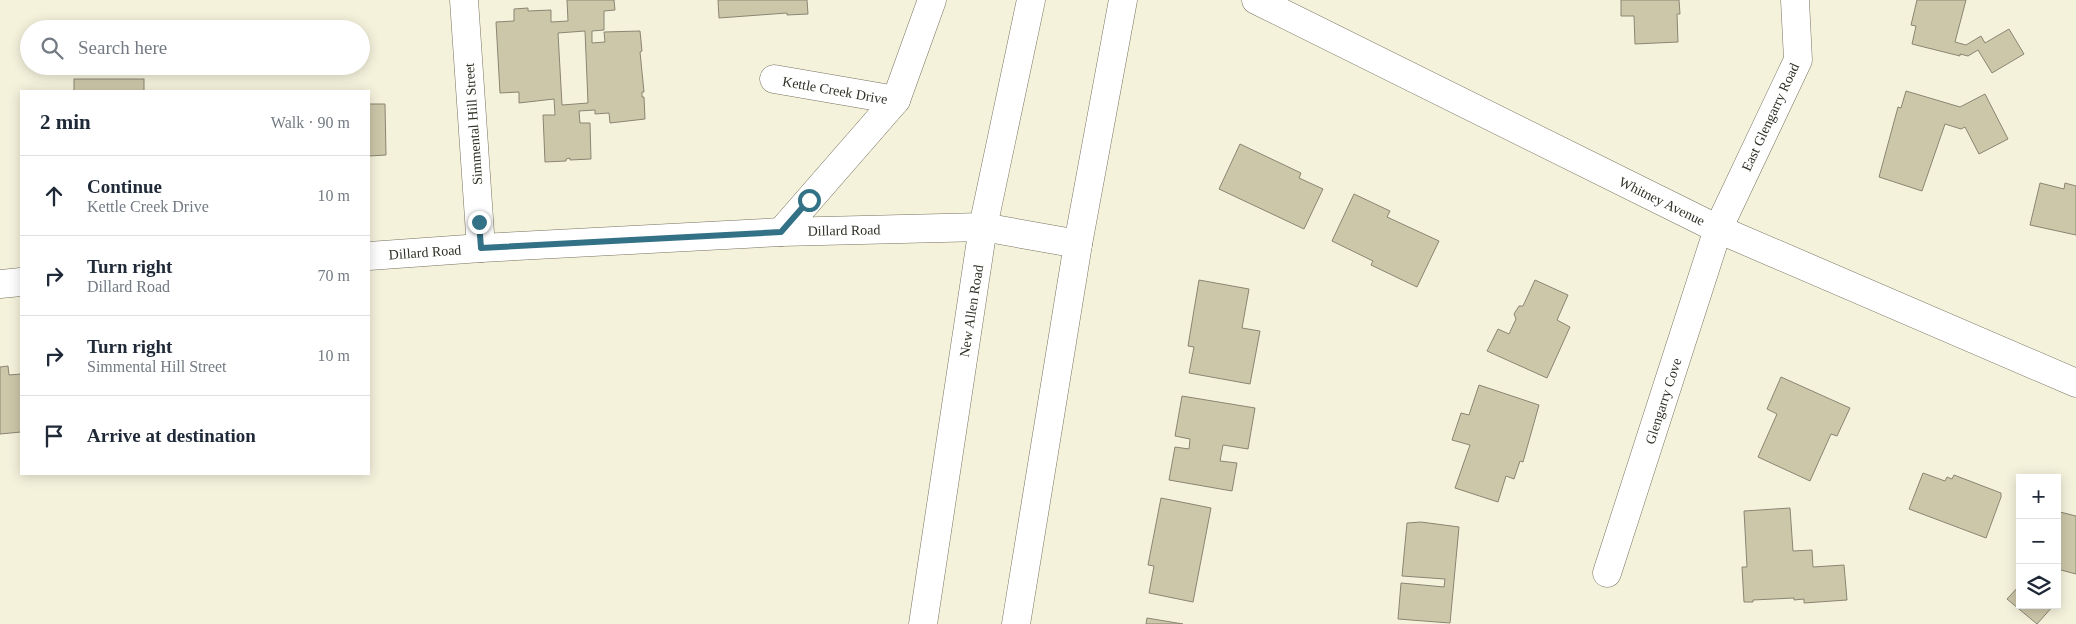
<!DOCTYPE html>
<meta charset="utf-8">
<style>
:root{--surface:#fff;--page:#f6f6f7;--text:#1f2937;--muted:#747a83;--line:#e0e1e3}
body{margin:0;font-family:Georgia,serif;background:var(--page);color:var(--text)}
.controls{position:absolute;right:15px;bottom:15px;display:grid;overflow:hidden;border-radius:0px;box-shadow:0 2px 12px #0003}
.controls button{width:45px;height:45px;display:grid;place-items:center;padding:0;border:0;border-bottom:1px solid var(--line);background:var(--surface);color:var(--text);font:25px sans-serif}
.stop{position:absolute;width:15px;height:15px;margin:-11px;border:4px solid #327186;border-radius:50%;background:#fff}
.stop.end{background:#327186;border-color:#fff;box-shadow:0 1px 5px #0008}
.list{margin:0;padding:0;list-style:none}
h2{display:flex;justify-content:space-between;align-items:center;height:65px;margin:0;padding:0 20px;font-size:21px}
h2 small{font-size:16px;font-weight:400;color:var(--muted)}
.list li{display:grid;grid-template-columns:32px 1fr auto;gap:15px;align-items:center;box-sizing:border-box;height:80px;padding:0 20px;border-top:1px solid var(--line)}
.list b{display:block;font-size:19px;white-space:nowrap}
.list p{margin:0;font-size:16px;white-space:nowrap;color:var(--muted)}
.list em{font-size:16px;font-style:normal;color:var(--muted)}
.icon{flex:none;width:28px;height:28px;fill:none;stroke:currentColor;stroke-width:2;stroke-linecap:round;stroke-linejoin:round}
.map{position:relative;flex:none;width:2076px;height:624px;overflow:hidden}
.search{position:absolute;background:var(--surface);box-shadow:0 2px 12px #0003;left:20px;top:20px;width:350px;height:55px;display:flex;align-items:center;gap:12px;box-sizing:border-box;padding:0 18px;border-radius:28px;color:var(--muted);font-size:19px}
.panel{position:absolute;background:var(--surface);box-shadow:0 2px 12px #0003;left:20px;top:90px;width:350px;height:385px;border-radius:0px}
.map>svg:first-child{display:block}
.building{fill:#cdc7a9;stroke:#898572;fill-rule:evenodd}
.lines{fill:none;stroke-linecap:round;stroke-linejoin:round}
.minor-casing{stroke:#76725f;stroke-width:29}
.tertiary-casing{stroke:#76725f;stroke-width:29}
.secondary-casing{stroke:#76725f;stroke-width:29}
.minor{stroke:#fff;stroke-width:28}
.tertiary{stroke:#fff;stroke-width:28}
.secondary{stroke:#fff;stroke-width:28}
.route{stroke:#327186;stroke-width:6}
.labels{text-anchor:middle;stroke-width:4.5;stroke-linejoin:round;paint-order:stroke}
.street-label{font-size:14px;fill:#313027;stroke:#fff}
</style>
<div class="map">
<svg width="2076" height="624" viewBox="0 0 2076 624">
<rect width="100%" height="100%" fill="#f5f2dc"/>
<g class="building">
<path d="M567,0H614L615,10L604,11V30L592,31V43L605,42L604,32L640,31L642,51L640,52L644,92H642V97H644L645,119L610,123L609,113L595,114V110L579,111L580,123H590L591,159L570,160V158L566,159V161L545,162L543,115H555L554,99L519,103V92L500,93L496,22L514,21V9L528,8V11L551,10V22L568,21ZM585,31L588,103L562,105L558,33Z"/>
<polygon points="718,0 807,0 808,14 787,15 787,13 719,18"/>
<polygon points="1621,0 1679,0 1680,14 1677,14 1678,42 1635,44 1634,16 1621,16"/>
<polygon points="1917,0 1966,0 1955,42 1966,45 1981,36 1985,43 2009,29 2024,54 1992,73 1978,50 1968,56 1960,54 1960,56 1912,44 1916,26 1911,25"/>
<rect x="74" y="79" width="70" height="12"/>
<polygon points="1906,91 1960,107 1985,94 2008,139 1979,154 1965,127 1961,129 1945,124 1922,191 1879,177 1898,107 1901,108"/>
<polygon points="369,104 385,104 386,155 369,156"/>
<polygon points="1240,144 1301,173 1299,178 1323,189 1304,229 1219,189"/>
<polygon points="2040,183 2064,189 2065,183 2076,186 2076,235 2030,225"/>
<polygon points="1354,194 1390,211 1387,217 1439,241 1417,287 1371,265 1373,261 1332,241"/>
<polygon points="1199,280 1249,289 1242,328 1260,331 1250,384 1189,373 1194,347 1188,346"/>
<polygon points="1535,280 1568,295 1557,320 1570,327 1547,378 1487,351 1498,329 1509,334 1516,319 1514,314 1519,306 1523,306"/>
<polygon points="8,366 9,375 21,374 21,432 0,434 0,367"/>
<polygon points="1781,377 1850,408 1837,436 1831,434 1810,481 1758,457 1777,414 1767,409"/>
<polygon points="1479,385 1539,405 1523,462 1520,461 1514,479 1506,476 1498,502 1455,488 1470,445 1452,440 1461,413 1469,415"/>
<polygon points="1182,396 1255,408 1248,449 1223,445 1220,461 1237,463 1232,491 1169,480 1175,447 1189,449 1190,439 1175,436"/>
<polygon points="1923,473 1945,481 1947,477 1952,479 1954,475 2001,493 2001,497 1986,538 1909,509"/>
<polygon points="1161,498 1211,508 1193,602 1149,593 1154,566 1148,565"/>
<polygon points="1790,508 1793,551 1812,550 1813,567 1844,565 1847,600 1804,603 1804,599 1794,600 1794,598 1753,600 1753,602 1744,602 1742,567 1747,567 1744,511"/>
<polygon points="2060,512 2076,516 2076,574 2057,569 2057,519"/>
<polygon points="1421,522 1459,527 1450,623 1398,619 1401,583 1444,587 1445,579 1402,576 1407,523"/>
<polygon points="2020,585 2020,605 2054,605 2037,624 2007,599"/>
<polygon points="1147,618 1183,624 1146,624"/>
</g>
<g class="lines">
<defs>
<g id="minor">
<polyline points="464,0 481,248"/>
<polyline points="774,79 896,100"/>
<polyline points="781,232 896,100 932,0"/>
<polyline points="369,256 481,248 781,232 983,227 1078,244"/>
<polyline points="0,284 21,282"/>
<polyline points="1607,573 1718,229 1798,60 1795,0"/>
</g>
<polyline id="tertiary" points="1256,0 1718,229 2076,383"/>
<g id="secondary">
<polyline points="923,624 983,227 1031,0"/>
<polyline points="1016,624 1078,244 1123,0"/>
</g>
</defs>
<use href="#minor" class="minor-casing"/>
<use href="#tertiary" class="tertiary-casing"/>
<use href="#secondary" class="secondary-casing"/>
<use href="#minor" class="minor"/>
<use href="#tertiary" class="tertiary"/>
<use href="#secondary" class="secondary"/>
</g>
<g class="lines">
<polyline class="route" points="479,222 481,248 781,232 809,200"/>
</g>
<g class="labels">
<g class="street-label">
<text transform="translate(835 90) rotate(10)" y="5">Kettle Creek Drive</text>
<text transform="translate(1770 117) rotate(-65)" y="5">East Glengarry Road</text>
<text transform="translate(473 124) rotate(-94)" y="5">Simmental Hill Street</text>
<text transform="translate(1662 201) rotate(26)" y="5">Whitney Avenue</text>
<text transform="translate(844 230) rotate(-1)" y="5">Dillard Road</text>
<text transform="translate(425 252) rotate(-4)" y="5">Dillard Road</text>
<text transform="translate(971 311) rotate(-81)" y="5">New Allen Road</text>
<text transform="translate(1663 401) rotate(-72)" y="5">Glengarry Cove</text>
</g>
</g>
</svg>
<div class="controls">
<button>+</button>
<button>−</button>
<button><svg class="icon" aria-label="layers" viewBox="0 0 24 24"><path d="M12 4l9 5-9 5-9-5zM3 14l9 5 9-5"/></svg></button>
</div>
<div class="stop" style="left:809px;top:200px"></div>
<div class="stop end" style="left:479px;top:222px"></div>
<div class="search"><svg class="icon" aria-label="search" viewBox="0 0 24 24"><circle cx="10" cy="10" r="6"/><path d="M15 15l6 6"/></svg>Search here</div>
<section class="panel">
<h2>2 min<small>Walk · 90 m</small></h2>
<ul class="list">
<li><svg class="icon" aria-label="ahead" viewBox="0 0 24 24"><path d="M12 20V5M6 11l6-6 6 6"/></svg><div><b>Continue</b><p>Kettle Creek Drive</p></div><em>10 m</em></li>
<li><svg class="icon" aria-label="right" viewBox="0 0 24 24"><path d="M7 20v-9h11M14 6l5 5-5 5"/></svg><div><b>Turn right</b><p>Dillard Road</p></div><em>70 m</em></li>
<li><svg class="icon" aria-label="right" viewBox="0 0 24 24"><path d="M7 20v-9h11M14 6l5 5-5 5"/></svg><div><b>Turn right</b><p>Simmental Hill Street</p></div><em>10 m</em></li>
<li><svg class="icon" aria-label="arrive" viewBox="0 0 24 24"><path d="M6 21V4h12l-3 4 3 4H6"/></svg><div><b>Arrive at destination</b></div></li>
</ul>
</section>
</div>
